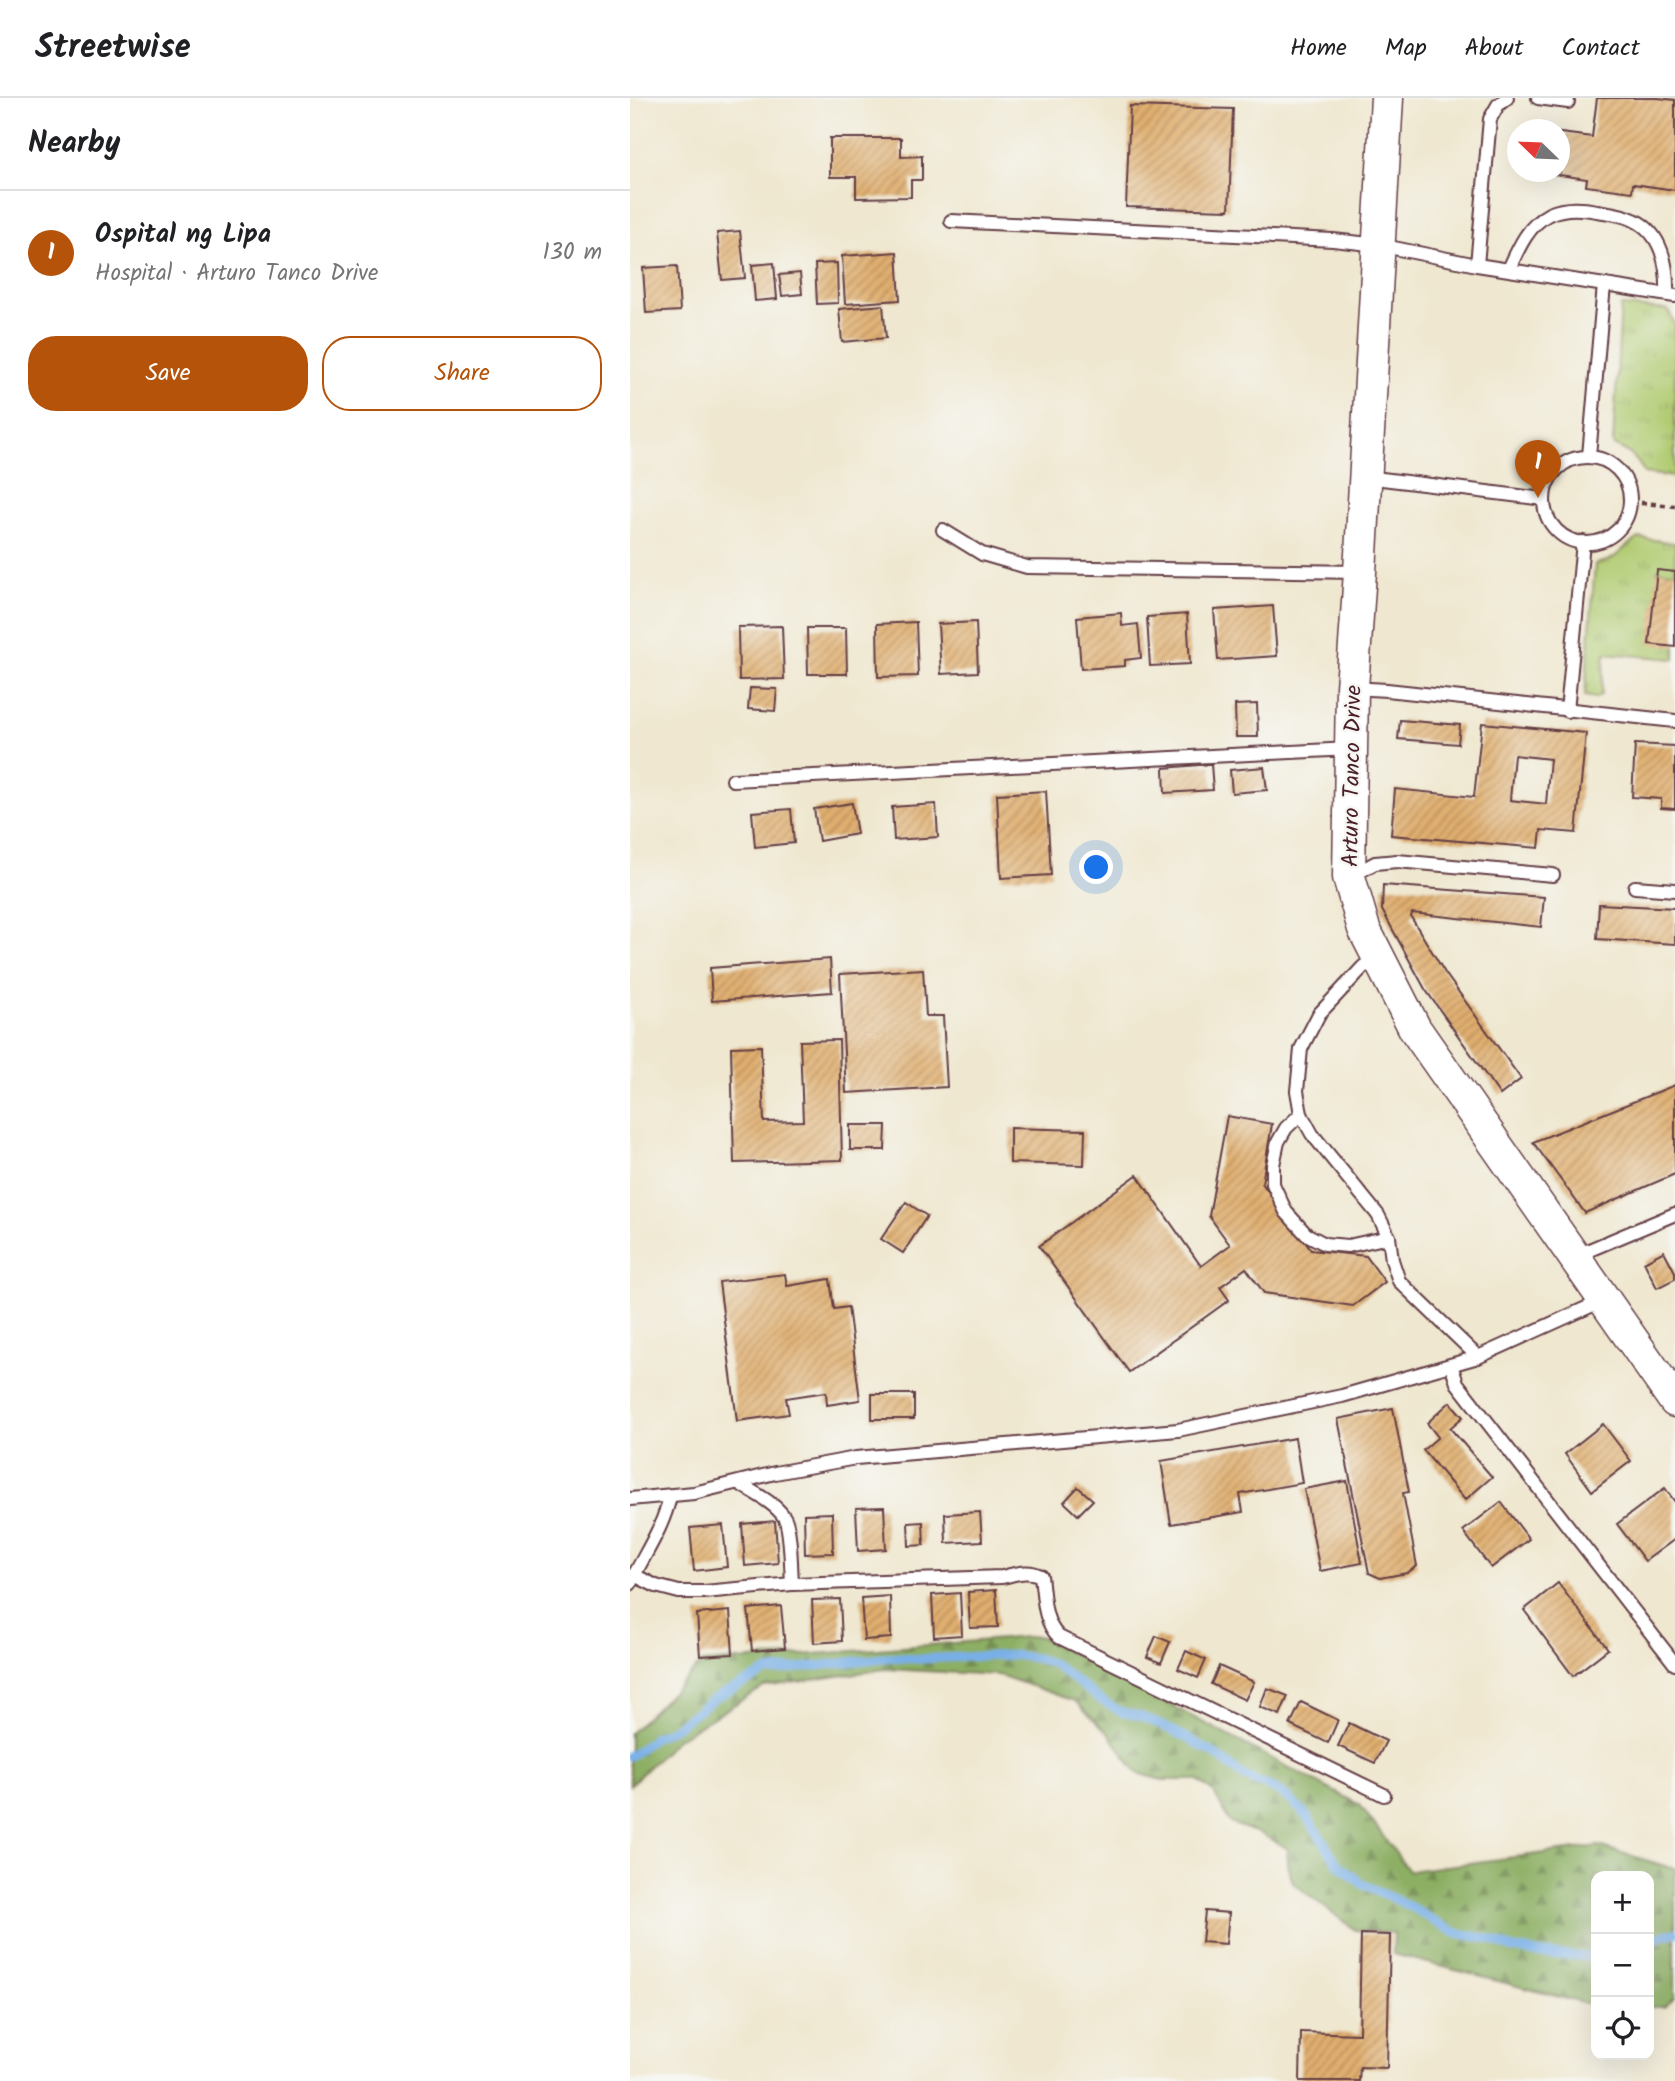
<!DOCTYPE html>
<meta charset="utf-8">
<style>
:root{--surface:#fff;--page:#f6f6f6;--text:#202124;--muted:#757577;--line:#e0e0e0;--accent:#b45309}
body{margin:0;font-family:Kalam,sans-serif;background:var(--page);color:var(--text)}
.controls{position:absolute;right:21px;bottom:21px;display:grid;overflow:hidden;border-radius:14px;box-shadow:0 7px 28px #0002}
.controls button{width:63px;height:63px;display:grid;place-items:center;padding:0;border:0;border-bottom:2px solid var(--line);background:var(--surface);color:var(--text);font:35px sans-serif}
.compass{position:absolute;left:877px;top:21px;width:63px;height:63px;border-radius:50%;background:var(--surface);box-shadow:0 7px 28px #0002;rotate:293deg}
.you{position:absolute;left:467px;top:770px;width:24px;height:24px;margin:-18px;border:5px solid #fff;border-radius:50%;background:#1a73e8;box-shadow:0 0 0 10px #1a73e833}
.badge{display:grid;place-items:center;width:46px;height:46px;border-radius:50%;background:var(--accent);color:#fff;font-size:23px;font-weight:700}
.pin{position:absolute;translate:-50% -58px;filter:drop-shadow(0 2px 4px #0008)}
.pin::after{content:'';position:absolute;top:37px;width:24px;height:21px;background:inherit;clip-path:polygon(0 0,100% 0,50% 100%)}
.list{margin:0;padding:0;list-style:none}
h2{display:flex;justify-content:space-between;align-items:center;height:91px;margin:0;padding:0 28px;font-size:30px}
h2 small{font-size:23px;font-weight:400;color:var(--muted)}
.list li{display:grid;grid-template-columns:46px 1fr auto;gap:21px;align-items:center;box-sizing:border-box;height:126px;padding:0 28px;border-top:2px solid var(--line)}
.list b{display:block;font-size:26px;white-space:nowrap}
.list p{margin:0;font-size:23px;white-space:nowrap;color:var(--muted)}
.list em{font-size:23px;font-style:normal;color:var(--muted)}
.actions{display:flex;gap:14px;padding:21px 28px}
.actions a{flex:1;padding:16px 0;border:2px solid var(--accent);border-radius:28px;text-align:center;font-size:24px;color:var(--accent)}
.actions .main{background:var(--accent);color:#fff}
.icon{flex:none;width:38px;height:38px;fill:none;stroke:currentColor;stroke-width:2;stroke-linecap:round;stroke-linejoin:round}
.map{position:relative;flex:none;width:1045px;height:1983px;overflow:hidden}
header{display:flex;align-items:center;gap:42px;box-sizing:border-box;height:98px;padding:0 35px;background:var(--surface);border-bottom:2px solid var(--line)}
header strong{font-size:33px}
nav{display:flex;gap:38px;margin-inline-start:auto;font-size:24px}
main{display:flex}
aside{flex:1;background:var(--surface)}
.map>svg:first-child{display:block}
.grass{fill:url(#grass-tufts);stroke:#7d754e;stroke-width:2}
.forest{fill:url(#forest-firs);stroke:#6b6747;stroke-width:2}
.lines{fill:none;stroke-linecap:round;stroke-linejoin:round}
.stream{stroke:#78afe7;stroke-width:9}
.building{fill:url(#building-hatch);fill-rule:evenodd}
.service-casing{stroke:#633d44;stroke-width:16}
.tertiary-casing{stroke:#633d44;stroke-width:35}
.path{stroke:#633d44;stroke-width:4.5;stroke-dasharray:5 5;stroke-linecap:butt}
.service{stroke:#fff;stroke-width:12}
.tertiary{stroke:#fff;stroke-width:32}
.labels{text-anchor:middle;stroke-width:5;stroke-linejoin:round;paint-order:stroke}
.street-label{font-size:23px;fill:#4a1f2b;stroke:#f6f6f2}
</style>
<header>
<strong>Streetwise</strong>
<nav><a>Home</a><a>Map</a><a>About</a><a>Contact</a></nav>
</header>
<main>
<aside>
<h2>Nearby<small></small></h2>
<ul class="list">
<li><span class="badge">1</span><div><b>Ospital ng Lipa</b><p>Hospital · Arturo Tanco Drive</p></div><em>130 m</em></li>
</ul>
<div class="actions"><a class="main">Save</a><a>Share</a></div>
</aside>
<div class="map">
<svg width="1045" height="1983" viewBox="0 0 1045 1983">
<defs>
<pattern id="grass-tufts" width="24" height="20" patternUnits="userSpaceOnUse" patternTransform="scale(1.75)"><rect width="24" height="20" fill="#b0cb71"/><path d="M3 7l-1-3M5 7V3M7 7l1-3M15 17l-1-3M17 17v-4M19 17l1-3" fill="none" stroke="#99ae62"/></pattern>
<pattern id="forest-firs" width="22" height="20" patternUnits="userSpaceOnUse" patternTransform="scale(1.75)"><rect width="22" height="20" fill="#8caf63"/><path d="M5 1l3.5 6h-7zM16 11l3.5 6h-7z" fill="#748e52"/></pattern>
<pattern id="building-hatch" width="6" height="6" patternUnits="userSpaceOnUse" patternTransform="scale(1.75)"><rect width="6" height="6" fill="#e0af6f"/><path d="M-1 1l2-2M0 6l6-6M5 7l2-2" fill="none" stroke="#b88e5b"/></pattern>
</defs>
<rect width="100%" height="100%" fill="#f6f6f2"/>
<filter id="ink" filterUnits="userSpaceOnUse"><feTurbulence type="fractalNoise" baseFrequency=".0143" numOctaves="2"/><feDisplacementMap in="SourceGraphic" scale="14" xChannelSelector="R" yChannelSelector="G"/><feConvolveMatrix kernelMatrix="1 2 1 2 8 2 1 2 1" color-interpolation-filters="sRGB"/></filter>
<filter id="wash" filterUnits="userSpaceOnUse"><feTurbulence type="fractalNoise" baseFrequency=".00686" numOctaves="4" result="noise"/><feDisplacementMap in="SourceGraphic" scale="28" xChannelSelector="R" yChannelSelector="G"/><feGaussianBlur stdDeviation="1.57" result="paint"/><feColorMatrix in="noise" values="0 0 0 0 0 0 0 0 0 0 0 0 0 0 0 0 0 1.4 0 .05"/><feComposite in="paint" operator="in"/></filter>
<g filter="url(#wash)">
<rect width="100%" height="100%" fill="#efe7cf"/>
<g class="grass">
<path d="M991,208L1038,212L1045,227V379L1014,375C1008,360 997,352 983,347Z"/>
<path d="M1010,440L1045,445V474L1027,472L1045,549V561L975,555L971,597L966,600L955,598L965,466C992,462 991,447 1010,440Z"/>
</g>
<polygon class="forest" points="409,1538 730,1707 779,1773 969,1748 1045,1771 1045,1899 1034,1909 1019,1909 1019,1778 966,1778 966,1905 953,1905 763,1856 764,1835 725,1832 663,1785 657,1766 658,1751 631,1736 600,1725 584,1695 568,1682 532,1682 507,1675 479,1636 445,1603 369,1577 255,1571 134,1589 47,1641 0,1687 0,1635 72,1565"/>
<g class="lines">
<g class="stream">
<polyline points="0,1658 25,1639 43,1631 83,1601 136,1574 262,1559 287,1561 383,1557 406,1560 424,1566 469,1601 491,1614 510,1618 548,1635 585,1656 613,1678 640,1689 656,1698 676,1717 708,1766 731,1785 783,1810 807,1825 827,1835 859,1841 883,1851 913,1856 966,1859"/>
<polyline points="1019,1845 1033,1837 1045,1835"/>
</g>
</g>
<g id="blocks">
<g class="building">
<polygon points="967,0 1028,0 1045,2 1045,92 1003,86 1002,94 956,88 957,81 916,75 916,74 930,74 930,35 962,39"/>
<polygon points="500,8 603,11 599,112 496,109"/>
<polygon points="200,40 271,40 271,59 292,58 292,82 281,82 281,99 226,100 226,79 200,79"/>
<polygon points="110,133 115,180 92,182 87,135"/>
<polygon points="267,154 270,202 215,206 212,158"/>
<polygon points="144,165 147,201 125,203 122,167"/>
<polygon points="207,165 208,205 187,206 185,166"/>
<polygon points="47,168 50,213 16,215 13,170"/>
<polygon points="170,175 172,196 152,198 149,177"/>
<polygon points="253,207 256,240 212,244 209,211"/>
<polygon points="1027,472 1045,474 1045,549 1019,546"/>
<polygon points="643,508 647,558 588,562 584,512"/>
<polygon points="491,515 492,528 508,526 511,560 495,562 495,568 451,571 447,519"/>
<polygon points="557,516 560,566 520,568 517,519"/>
<polygon points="286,524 288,578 248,579 247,526"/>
<polygon points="346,524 348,574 311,576 308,526"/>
<polygon points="152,528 154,581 109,582 108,529"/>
<polygon points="177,530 216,530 217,576 178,576"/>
<polygon points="120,590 147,591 145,613 118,611"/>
<polygon points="627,606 628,639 606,639 605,607"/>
<polygon points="770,622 830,627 828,646 768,641"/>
<path d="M852,625L956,635L946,735L911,732L909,750L761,737L765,691L844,699ZM884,657L920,661L916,706L880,702Z"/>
<polygon points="1005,646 1045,648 1045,711 1031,710 1031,701 1002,699"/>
<polygon points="581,666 583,692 535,695 534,670"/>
<polygon points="634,669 637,692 602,695 600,672"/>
<polygon points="416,693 421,777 371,780 367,696"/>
<polygon points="222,705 227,736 189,743 184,711"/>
<polygon points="306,706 308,739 264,742 262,709"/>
<polygon points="161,711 164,745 125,749 122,714"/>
<polygon points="753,787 914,799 911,829 782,815 781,819 815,875 891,981 870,997 795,891 752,812"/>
<polygon points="969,806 1045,810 1045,846 967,841"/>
<polygon points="200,861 202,894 82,903 80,870"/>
<polygon points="293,871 296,918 313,918 317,989 216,995 210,876"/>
<polygon points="209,942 212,1062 104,1065 101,949 131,948 134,1024 173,1023 170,943"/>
<polygon points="1045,987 1045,1076 955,1115 903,1044"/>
<polygon points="597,1018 642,1026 632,1085 681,1152 736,1158 755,1184 723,1208 634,1195 616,1170 590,1189 599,1202 499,1274 409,1148 507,1077 571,1168 600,1147 579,1118"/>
<polygon points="220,1027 256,1027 255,1052 220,1052"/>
<polygon points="380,1030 455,1032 454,1067 380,1065"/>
<polygon points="276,1104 297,1118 273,1155 251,1141"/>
<polygon points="1034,1153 1045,1174 1045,1181 1027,1190 1014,1164"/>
<polygon points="155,1176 157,1188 200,1181 204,1211 218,1209 230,1302 197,1307 196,1294 156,1300 159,1316 107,1323 89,1184"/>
<rect x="242" y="1296" width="42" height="25"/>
<polygon points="820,1304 833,1319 820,1330 862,1379 835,1402 793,1352 808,1339 797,1325"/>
<polygon points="763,1310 779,1394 773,1395 787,1468 777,1475 750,1480 739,1475 708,1321"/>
<polygon points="973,1326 1001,1363 962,1393 935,1356"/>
<polygon points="665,1340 672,1385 610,1396 613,1414 541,1426 531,1363"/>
<polygon points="717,1383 732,1465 690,1473 674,1391"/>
<polygon points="448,1389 463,1402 448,1417 434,1404"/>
<polygon points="1035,1390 1045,1404 1045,1441 1015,1463 987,1426"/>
<polygon points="871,1404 899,1441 861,1470 833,1433"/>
<polygon points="254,1409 256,1451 228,1453 226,1410"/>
<polygon points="350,1414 352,1443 316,1445 315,1416"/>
<polygon points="202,1415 203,1455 175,1456 174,1416"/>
<polygon points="145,1423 148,1465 115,1468 112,1426"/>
<polygon points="293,1424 294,1447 279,1448 278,1425"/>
<polygon points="93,1427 97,1469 64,1473 60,1430"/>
<polygon points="928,1485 978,1551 943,1578 894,1512"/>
<polygon points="366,1492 368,1529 340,1530 338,1494"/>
<polygon points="330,1495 332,1537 304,1539 302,1497"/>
<polygon points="260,1498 261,1540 234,1542 231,1500"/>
<polygon points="210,1501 212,1543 184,1545 182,1502"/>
<polygon points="151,1508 155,1550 122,1553 118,1511"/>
<polygon points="100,1513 103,1556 70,1558 67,1516"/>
<polygon points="526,1538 540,1544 531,1565 517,1559"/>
<polygon points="556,1553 576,1562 568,1580 548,1571"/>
<polygon points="589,1568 624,1584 615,1602 581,1586"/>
<polygon points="637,1590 658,1598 650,1617 630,1609"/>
<polygon points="671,1604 708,1622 698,1645 660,1627"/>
<polygon points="719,1625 756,1643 745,1665 708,1648"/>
<polygon points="575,1813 599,1815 596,1846 572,1844"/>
<polygon points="731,1836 760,1837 757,1970 730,1969 729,1983 670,1983 671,1934 729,1936"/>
</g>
</g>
</g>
<g filter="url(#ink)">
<use href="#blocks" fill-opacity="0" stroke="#633d44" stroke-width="2"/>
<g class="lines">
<defs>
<g id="service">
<polyline points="908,0 938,4"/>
<polyline points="321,123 703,142 749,147 847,167 1045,198"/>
<polyline points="847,167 860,21 868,7 877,0"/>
<path d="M879,171C888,151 898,127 919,116C934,109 952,110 967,113C979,115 993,116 1004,122C1032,135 1038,168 1037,196"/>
<polyline points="959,358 974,187"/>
<circle cx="957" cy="402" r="43"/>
<polyline points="736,379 914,401"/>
<polyline points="313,432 352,456 397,469 730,474"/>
<polyline points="722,590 757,592 1045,623"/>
<polyline points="937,613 953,444"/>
<polyline points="103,682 720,651"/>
<polyline points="723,777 745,765 767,763 923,777"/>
<polyline points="1005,789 1045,792"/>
<polyline points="747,858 733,869 689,916 671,951 667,993 671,1016 682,1036 748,1117 759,1139 762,1162 769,1183 848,1259"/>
<polyline points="671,1016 656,1030 648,1044 643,1067 643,1086 656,1114 676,1136 695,1146 718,1148 759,1139"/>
<polyline points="945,1158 1045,1116"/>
<polyline points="821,1267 827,1285 1045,1566"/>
<path d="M109,1385C123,1395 144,1404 154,1419C161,1429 161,1471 162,1486"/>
<polyline points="0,1401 64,1395 145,1375 226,1360 548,1332 712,1298 848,1259 974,1202"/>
<path d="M4,1477L26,1488L49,1494H74L162,1486L372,1479C386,1476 398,1471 411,1478C414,1499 413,1524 429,1539L754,1697"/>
<path d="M0,1486C14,1456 33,1431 40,1398"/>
</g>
<polyline id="tertiary" points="757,0 730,474 722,590 719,779 734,831 785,931 1045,1303"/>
</defs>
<use href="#service" class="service-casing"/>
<use href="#tertiary" class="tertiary-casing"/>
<polyline class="path" points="1001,404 1045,408"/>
<use href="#service" class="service"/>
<use href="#tertiary" class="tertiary"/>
</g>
</g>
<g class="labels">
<g class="street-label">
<text transform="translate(721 678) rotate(-89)" y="8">Arturo Tanco Drive</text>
</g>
</g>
</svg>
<div class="controls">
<button>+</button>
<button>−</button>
<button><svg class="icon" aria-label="locate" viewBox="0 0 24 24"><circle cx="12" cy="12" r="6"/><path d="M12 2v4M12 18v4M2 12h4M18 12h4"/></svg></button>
</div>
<svg class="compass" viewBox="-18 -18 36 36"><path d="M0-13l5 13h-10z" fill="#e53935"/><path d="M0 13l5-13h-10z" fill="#757577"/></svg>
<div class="you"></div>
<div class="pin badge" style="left:908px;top:400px">1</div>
</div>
</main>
